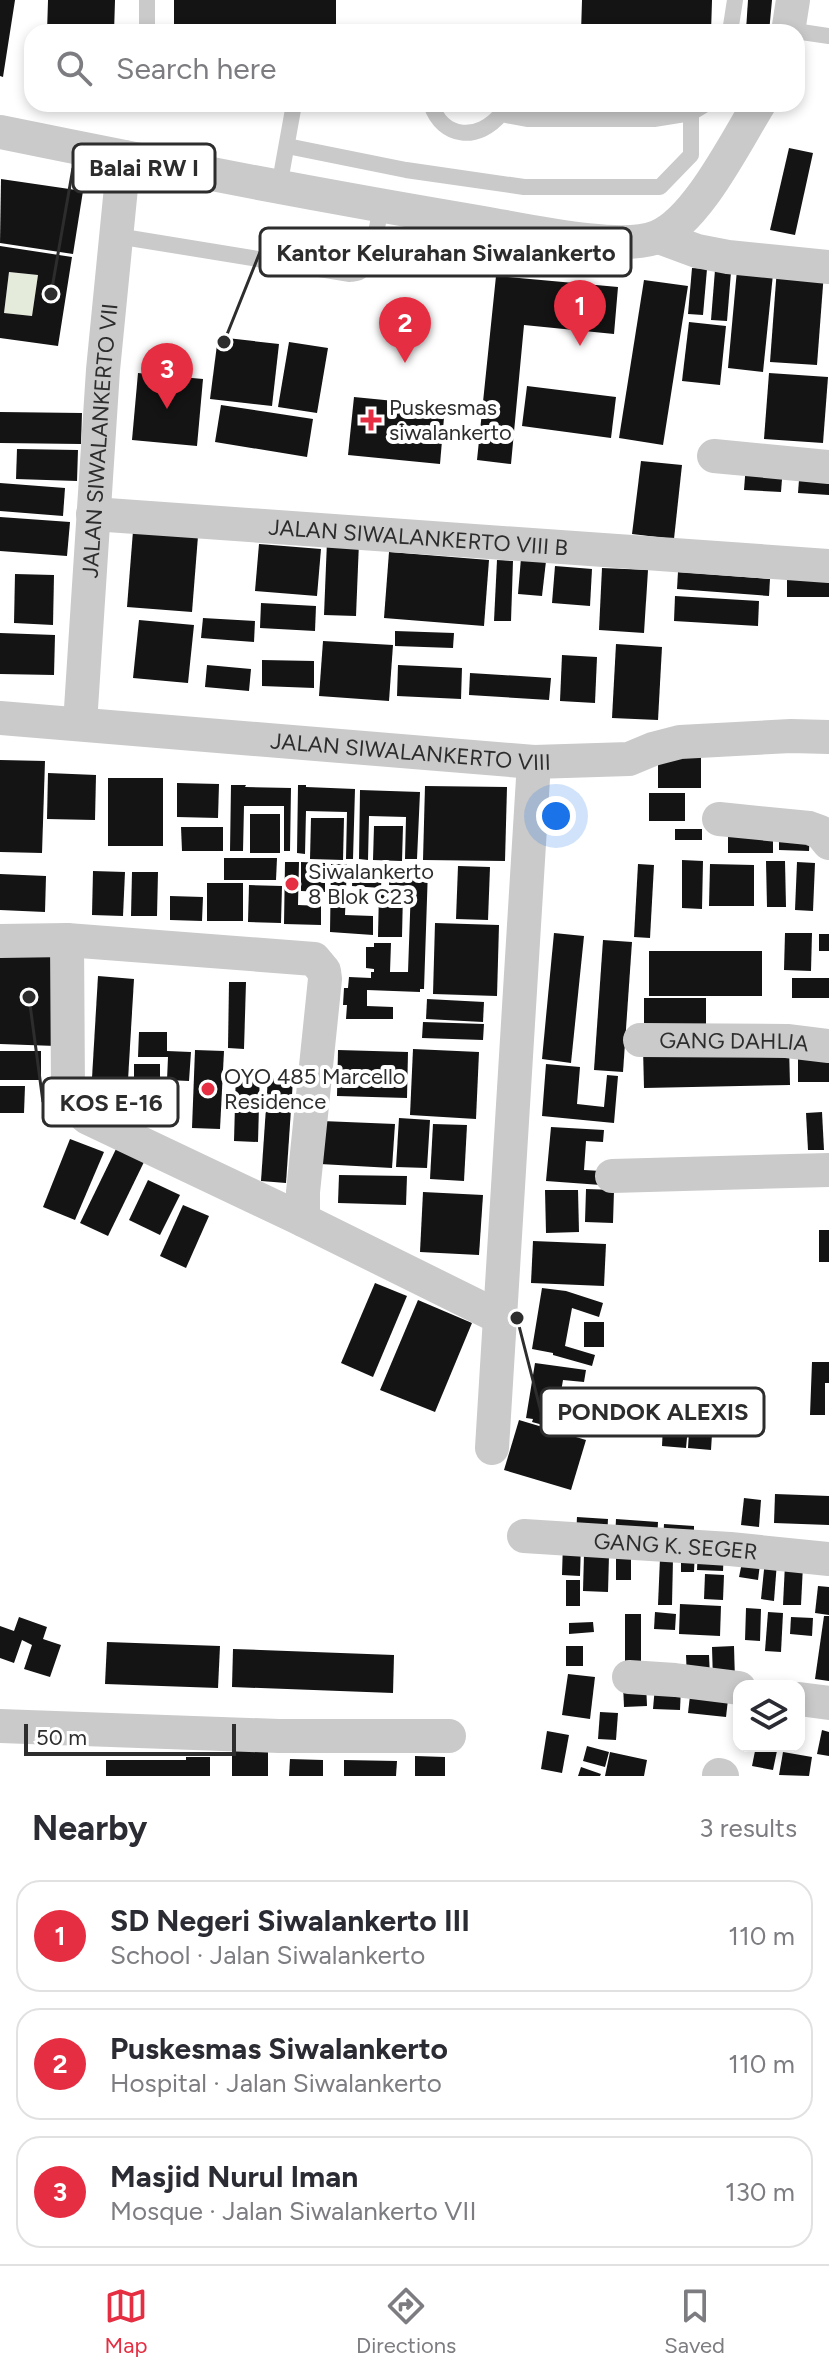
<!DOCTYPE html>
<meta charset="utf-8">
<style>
:root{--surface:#fff;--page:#f2f2f3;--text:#2b2b33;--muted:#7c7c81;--line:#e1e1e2;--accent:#e52e42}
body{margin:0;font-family:Figtree,sans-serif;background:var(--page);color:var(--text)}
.controls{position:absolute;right:24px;bottom:24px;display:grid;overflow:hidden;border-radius:16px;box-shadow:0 4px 12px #0003}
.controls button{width:72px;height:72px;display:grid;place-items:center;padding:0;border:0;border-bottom:2px solid var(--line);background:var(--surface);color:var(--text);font:40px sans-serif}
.scale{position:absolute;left:24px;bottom:20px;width:212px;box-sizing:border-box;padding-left:8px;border:4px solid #2d2d2d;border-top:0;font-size:22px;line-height:28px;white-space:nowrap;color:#2d2d2d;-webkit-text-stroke:6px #fff;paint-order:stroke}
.you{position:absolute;left:556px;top:816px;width:28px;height:28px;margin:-20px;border:6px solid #fff;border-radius:50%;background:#1a73e8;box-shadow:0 0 0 12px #1a73e833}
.badge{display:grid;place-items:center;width:52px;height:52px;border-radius:50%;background:var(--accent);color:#fff;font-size:26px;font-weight:700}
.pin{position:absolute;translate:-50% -66px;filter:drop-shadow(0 2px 4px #0008)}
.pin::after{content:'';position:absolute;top:42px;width:28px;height:24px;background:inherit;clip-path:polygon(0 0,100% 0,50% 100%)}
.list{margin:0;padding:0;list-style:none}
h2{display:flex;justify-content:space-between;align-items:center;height:104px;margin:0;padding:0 32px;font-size:34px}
h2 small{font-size:26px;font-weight:400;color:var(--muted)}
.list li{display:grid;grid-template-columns:52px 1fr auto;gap:24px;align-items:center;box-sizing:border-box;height:112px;margin:0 16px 16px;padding:0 16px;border:2px solid var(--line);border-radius:24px}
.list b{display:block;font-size:30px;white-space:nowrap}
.list p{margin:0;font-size:26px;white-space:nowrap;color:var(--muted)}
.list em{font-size:26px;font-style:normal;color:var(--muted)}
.icon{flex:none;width:44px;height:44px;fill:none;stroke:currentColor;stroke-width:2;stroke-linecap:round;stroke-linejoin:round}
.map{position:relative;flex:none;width:829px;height:1776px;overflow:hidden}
.search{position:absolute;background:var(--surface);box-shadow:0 4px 12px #0003;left:24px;right:24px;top:24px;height:88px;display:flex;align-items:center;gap:20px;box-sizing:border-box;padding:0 28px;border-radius:24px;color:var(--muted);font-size:30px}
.sheet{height:488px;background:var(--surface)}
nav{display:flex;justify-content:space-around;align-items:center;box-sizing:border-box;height:112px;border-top:2px solid var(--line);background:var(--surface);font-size:22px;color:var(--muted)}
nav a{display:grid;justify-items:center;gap:4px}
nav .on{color:var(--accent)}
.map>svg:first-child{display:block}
.green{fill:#e4ebda}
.building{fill:#141414;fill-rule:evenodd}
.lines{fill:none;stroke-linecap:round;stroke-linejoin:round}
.service{stroke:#cacaca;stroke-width:16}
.minor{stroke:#cacaca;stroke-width:34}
.poi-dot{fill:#e52e42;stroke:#fff;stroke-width:3}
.labels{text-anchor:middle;stroke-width:8;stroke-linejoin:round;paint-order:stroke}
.poi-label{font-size:22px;fill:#2d2d2d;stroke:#fff;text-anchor:start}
.street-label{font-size:22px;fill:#2d2d2d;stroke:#fff}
.leader{fill:none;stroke:#2d2d2d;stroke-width:3}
.callout-dot{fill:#2d2d2d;stroke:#fff;stroke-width:3}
.callout{fill:#fff;stroke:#2d2d2d;stroke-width:3}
.callout-label{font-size:24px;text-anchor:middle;font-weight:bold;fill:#2d2d2d}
</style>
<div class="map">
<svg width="829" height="1776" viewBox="0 0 829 1776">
<rect width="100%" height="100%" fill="#fff"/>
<polygon class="green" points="9,272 38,275 32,316 4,313"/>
<g class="building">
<polygon points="0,0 15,0 3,77 0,76"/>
<polygon points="48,0 115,0 114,32 47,32"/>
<rect x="174" y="0" width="162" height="32"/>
<polygon points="582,0 712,0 711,32 581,32"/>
<polygon points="748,0 772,0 769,32 746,30"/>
<polygon points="789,148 813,153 795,235 770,230"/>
<polygon points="1,179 83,191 73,254 0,243"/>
<path d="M0,246L72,257L58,346L0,338ZM9,272L38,275L32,316L4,313Z"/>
<polygon points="692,268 707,269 703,315 688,314"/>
<polygon points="777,268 824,272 817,365 770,362"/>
<polygon points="715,270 731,272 727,321 711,320"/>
<polygon points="737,270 773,274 763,372 728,368"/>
<polygon points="496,276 618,287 614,334 524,325 511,464 477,460"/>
<polygon points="644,280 688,286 663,445 619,438"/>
<polygon points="689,322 726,326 720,385 682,381"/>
<polygon points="218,337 279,344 272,406 210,399"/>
<polygon points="289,342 328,348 317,413 278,407"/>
<polygon points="138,373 203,379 197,446 132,440"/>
<polygon points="769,373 828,377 823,443 764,439"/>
<polygon points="527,386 616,397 611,438 522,426"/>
<polygon points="354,397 445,406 440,464 348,455"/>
<polygon points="221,405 313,419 307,457 215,442"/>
<polygon points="0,412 82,413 81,444 0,443"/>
<polygon points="17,449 78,450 77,481 16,479"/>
<polygon points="641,461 682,465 674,539 632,534"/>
<polygon points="746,464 783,466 781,492 744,490"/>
<polygon points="800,467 829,469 829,495 798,493"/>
<polygon points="0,483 65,488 63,516 0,511"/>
<polygon points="0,517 70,522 67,556 0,551"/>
<polygon points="133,531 198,536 192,612 127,607"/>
<polygon points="327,541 359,542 356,616 324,615"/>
<polygon points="259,544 321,549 317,596 255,591"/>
<polygon points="389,552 489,560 484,626 384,618"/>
<polygon points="521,558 546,561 542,596 518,594"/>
<polygon points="497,560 513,561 511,621 494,621"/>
<polygon points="555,566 592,569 590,606 552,603"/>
<polygon points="602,568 648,570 644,633 599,630"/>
<rect x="787" y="569" width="42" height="28"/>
<polygon points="678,572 770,579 769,596 677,589"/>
<polygon points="15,574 54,575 53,625 14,623"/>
<polygon points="675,596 759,601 758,626 674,621"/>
<polygon points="261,603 316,606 315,631 260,628"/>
<polygon points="203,618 255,621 254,642 201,638"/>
<polygon points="139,620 194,625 188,683 133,678"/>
<polygon points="395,631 454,633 453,648 395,646"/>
<polygon points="0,633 55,635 54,675 0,674"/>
<polygon points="323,641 393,645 389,701 319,696"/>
<polygon points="616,644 662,647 658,720 612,718"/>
<polygon points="562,655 597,657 595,703 560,701"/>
<polygon points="262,660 314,661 314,688 262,686"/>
<polygon points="207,665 251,669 249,691 205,687"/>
<polygon points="398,665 462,668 461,699 397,696"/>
<polygon points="470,673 551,678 549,700 469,695"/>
<rect x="658" y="757" width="43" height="31"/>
<polygon points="0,760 45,761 42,853 0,852"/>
<polygon points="48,773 96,775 95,820 47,819"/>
<rect x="108" y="778" width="55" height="68"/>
<polygon points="177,783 219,784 218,818 177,817"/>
<polygon points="231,785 246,785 245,787 291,788 290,851 284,851 284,806 244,806 243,851 230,851"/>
<polygon points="298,785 306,785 306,787 355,789 353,859 346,859 347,812 306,811 305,854 297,853"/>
<polygon points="425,786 507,787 505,861 423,860"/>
<polygon points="360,790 420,792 417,859 405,859 406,817 369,816 368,860 359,859"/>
<rect x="649" y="793" width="36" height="28"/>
<rect x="250" y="814" width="30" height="39"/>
<polygon points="311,818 344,818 343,860 310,859"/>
<polygon points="374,826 403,826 402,861 373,860"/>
<polygon points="181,827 223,827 223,851 182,851"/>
<rect x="675" y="829" width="27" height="11"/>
<polygon points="728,829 773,830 773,853 728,853"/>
<polygon points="779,829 810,830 809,851 779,850"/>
<polygon points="224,858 277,858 276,880 224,880"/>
<polygon points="682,860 703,861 702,909 682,908"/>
<polygon points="766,861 785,861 786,907 767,907"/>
<polygon points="285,862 299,862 298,905 321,906 321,925 284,924"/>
<polygon points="301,862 325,863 325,892 301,891"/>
<polygon points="797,862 815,863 813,911 795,910"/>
<polygon points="331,864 347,864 345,915 373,916 373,935 330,932"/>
<polygon points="638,864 654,865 650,938 634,937"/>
<polygon points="710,864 754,865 754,906 709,906"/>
<polygon points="353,866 382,868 381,888 352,886"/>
<polygon points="458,866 490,867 488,920 456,919"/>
<polygon points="390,868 428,869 424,989 420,989 420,992 367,990 367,1006 393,1007 393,1019 346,1019 347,1005 343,1005 344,988 348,988 349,977 371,978 371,972 374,972 374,969 366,968 366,947 374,947 374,943 391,943 390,972 408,972 411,886 389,885"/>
<polygon points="93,871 125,872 123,916 92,915"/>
<polygon points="132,872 158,872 157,916 131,916"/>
<polygon points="0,874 46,876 45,912 0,910"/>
<rect x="207" y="883" width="36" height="38"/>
<polygon points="249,885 282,886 281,923 248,922"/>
<polygon points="379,891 403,892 402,937 378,937"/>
<polygon points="170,896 203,897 202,921 170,920"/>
<polygon points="435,923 499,925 497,996 433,994"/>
<polygon points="554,933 584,936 571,1063 542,1059"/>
<polygon points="785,933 812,933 811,971 784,970"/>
<rect x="819" y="934" width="10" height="17"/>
<polygon points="603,940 632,942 623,1072 594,1070"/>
<polygon points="0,948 60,950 56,1046 0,1044"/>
<rect x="649" y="951" width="113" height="45"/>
<polygon points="98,976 134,979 127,1097 91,1095"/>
<rect x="792" y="978" width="37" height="20"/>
<polygon points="229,982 246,982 244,1049 228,1048"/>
<rect x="644" y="998" width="62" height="38"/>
<polygon points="427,999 484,1002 483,1022 426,1019"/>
<polygon points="423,1022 484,1024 483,1040 422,1038"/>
<polygon points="139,1032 167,1032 167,1051 191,1052 189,1081 167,1080 168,1057 138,1057"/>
<polygon points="789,1045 790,1085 644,1088 643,1048"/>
<polygon points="413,1049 479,1052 476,1119 410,1115"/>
<polygon points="195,1050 224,1051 220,1129 192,1128"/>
<polygon points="338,1050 408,1052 407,1098 337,1096"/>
<rect x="0" y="1051" width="41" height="29"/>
<rect x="798" y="1054" width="31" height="28"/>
<rect x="134" y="1064" width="26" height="14"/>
<polygon points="546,1064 580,1067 577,1104 604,1107 607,1075 618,1076 614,1123 542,1116"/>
<polygon points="236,1069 260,1069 258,1142 234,1141"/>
<polygon points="268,1078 293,1080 286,1183 261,1181"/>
<polygon points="0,1086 25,1086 24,1113 0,1113"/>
<polygon points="822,1112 824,1150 808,1150 806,1113"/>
<polygon points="399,1118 430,1120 427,1168 396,1167"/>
<polygon points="322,1121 395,1124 392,1168 320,1164"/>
<polygon points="433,1124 467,1125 464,1181 430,1179"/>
<polygon points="551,1127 604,1130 603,1142 586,1141 584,1170 601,1171 601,1185 546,1181"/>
<polygon points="70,1139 104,1152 75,1220 43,1207"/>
<polygon points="116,1149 144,1162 108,1236 80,1223"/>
<polygon points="339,1175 407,1176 406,1205 338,1203"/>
<polygon points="148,1180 180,1195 160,1235 129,1220"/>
<polygon points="586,1189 614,1190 613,1223 585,1222"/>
<polygon points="545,1190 578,1190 579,1232 546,1233"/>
<polygon points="423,1192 483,1195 479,1255 420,1252"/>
<polygon points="183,1205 209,1216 186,1268 160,1256"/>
<rect x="819" y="1230" width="10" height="32"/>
<polygon points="533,1241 606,1244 604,1286 531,1283"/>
<polygon points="375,1283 407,1296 373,1377 341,1363"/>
<polygon points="542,1288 566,1291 603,1303 599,1317 572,1308 565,1346 595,1355 592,1366 553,1355 553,1353 532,1349"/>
<polygon points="418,1300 472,1323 435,1412 380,1390"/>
<rect x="584" y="1322" width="20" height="25"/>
<polygon points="812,1362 829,1362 829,1383 825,1383 825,1415 810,1415"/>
<polygon points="535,1363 586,1370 584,1382 563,1380 557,1415 584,1423 580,1435 532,1422 533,1419 526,1418"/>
<polygon points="690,1417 713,1418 711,1450 688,1448"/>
<polygon points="519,1420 586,1440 571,1490 504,1470"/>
<polygon points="663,1425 688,1427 686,1448 662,1446"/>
<polygon points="775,1494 829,1496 829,1525 774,1523"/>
<polygon points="744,1498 761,1500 759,1527 741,1525"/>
<polygon points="577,1517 608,1519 607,1538 576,1536"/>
<polygon points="616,1519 658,1522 657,1542 615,1540"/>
<polygon points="664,1524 694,1526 694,1545 663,1544"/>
<polygon points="563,1542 581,1542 580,1576 562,1575"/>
<rect x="616" y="1550" width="15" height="30"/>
<polygon points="681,1550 695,1550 694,1572 681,1572"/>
<polygon points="698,1550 724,1550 723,1571 697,1570"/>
<polygon points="744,1553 761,1556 758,1580 739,1577"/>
<polygon points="584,1554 609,1555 608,1592 583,1591"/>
<polygon points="660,1558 673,1558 672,1605 658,1605"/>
<polygon points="765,1560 777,1562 774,1601 761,1599"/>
<polygon points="785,1564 803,1565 801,1605 783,1605"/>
<polygon points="705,1574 724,1575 723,1600 704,1599"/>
<rect x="566" y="1580" width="14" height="26"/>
<polygon points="818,1586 829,1587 829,1615 815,1613"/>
<polygon points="680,1604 721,1606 720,1636 679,1634"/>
<polygon points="746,1608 761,1609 760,1641 745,1640"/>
<polygon points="655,1612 676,1614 675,1630 654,1629"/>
<polygon points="768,1612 783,1613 781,1652 765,1651"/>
<rect x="625" y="1614" width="16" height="48"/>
<polygon points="824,1616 829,1616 829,1681 815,1679"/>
<polygon points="19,1617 47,1627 43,1639 61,1645 50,1677 24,1669 32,1645 22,1640 14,1663 0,1658 0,1626 14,1631"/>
<polygon points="791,1617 813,1618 812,1636 790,1634"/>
<polygon points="593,1622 594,1632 569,1634 569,1623"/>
<polygon points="107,1642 220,1646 218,1688 105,1684"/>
<rect x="566" y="1646" width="17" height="20"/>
<polygon points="734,1646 735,1681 713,1681 712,1647"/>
<polygon points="233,1649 394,1655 393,1693 232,1687"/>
<polygon points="686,1655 709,1655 710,1678 687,1679"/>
<polygon points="568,1674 595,1677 590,1719 562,1715"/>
<polygon points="646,1683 647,1706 624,1707 623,1684"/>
<polygon points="655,1686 681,1687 680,1710 653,1709"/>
<polygon points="691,1687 729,1691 726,1717 688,1713"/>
<polygon points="600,1712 618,1713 616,1740 598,1739"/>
<polygon points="822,1730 829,1732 829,1756 817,1754"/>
<polygon points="547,1731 569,1735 562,1773 541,1769"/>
<rect x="232" y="1741" width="36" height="35"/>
<polygon points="587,1746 609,1752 605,1767 583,1761"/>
<polygon points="756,1746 778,1746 773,1770 752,1766"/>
<polygon points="610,1752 647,1760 644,1776 605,1776"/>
<polygon points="783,1752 812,1757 809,1776 779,1775"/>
<polygon points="415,1756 445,1757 445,1776 415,1776"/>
<polygon points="186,1757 210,1757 210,1776 106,1776 106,1760 186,1760"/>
<polygon points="290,1759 323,1760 323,1776 289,1776"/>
<polygon points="344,1760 397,1761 396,1776 344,1776"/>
<polygon points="581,1767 601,1774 600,1776 578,1776"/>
</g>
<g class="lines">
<g class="service">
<polyline points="788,30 829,36"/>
<polyline points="147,32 147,0"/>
<polyline points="730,32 735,0"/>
<path d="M431,104C443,140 479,141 501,114L527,119H654L691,113L706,104"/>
<polyline points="287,146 406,170 524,187 660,187 691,155 691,113"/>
<polyline points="279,187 294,104"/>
<path d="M117,236L350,274C355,273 358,274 362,270C373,258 378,222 381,206"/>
</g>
<g class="minor">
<polyline points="788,32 793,0"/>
<path d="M0,132C161,165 322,196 483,223C525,230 620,252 657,237C697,221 736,141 759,104"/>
<polyline points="659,237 697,251 728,257 829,267"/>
<polyline points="714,456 829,467"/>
<path id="s1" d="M93,514L829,566"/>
<path id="s2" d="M0,718L534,762L629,759L653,749L680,742L791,736L829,737"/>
<path id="s3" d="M80,724L103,370L124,157"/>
<polyline points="719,819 809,828 820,832 829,843"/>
<polyline points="67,940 68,1090 75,1107 88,1118 303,1220"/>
<polyline points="0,941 67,940 314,959 324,971 325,979 303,1192 303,1220 499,1317"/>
<path id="s4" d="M640,1040L787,1041L829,1046"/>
<polyline points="612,1176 829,1170"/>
<polyline points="492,1448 534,762"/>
<path id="s5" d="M524,1536L730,1549L829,1559"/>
<polyline points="629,1677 675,1680 739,1688"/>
<polyline points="799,1699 829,1703"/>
<polyline points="0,1726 279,1736 449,1736"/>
<polyline points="719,1775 722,1776"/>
</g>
</g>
<g class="poi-dot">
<path d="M367 408h8v8h8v8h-8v8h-8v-8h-8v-8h8z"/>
<circle cx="292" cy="884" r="8"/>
<circle cx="208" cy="1089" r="8"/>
</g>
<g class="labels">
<g class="poi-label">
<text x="389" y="415">Puskesmas<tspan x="389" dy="25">siwalankerto</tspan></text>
<text x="308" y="879">Siwalankerto<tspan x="308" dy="25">8 Blok C23</tspan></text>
<text x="224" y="1084">OYO 485 Marcello<tspan x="224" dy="25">Residence</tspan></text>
</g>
<g class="street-label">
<text dy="8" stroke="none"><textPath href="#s3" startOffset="284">JALAN SIWALANKERTO VII</textPath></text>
<text dy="8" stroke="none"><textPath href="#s1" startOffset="326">JALAN SIWALANKERTO VIII B</textPath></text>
<text dy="8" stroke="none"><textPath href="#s2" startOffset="412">JALAN SIWALANKERTO VIII</textPath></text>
<text dy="8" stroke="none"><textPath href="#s4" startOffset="94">GANG DAHLIA</textPath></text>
<text dy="8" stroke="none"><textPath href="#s5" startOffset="152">GANG K. SEGER</textPath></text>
</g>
</g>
<path class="leader" d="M51 294L73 168M224 342L260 252M29 997L43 1102M517 1318L541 1412"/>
<g class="callout-dot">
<circle cx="51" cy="294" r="8"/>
<circle cx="224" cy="342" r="8"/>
<circle cx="29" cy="997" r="8"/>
<circle cx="517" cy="1318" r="8"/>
</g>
<g class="callout">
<rect x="73" y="144" width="142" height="48" rx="8"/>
<rect x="260" y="228" width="371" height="48" rx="8"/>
<rect x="43" y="1078" width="135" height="48" rx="8"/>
<rect x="541" y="1388" width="223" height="48" rx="8"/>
</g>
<g class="callout-label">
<text x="144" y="176">Balai RW I</text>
<text x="446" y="261">Kantor Kelurahan Siwalankerto</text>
<text x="111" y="1111">KOS E-16</text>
<text x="653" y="1420">PONDOK ALEXIS</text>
</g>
</svg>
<div class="controls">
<button><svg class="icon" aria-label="layers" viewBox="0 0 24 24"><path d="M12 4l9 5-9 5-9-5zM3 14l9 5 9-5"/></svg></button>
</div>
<div class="scale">50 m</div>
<div class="you"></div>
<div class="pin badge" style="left:580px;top:346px">1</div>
<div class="pin badge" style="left:405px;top:363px">2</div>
<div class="pin badge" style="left:167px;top:409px">3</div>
<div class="search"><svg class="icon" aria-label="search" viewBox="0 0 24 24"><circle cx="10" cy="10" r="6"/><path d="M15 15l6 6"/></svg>Search here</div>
</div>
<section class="sheet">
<h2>Nearby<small>3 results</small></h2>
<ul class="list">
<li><span class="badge">1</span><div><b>SD Negeri Siwalankerto III</b><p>School · Jalan Siwalankerto</p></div><em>110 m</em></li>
<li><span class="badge">2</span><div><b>Puskesmas Siwalankerto</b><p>Hospital · Jalan Siwalankerto</p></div><em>110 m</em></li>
<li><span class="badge">3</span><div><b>Masjid Nurul Iman</b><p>Mosque · Jalan Siwalankerto VII</p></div><em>130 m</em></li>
</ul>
</section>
<nav>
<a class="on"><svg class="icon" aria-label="map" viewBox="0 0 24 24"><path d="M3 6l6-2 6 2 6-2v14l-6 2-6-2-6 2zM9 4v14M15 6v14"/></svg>Map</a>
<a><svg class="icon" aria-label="directions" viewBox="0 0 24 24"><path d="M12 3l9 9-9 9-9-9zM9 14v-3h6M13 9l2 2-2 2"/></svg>Directions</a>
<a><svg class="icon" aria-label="saved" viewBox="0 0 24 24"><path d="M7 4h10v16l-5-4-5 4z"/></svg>Saved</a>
</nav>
